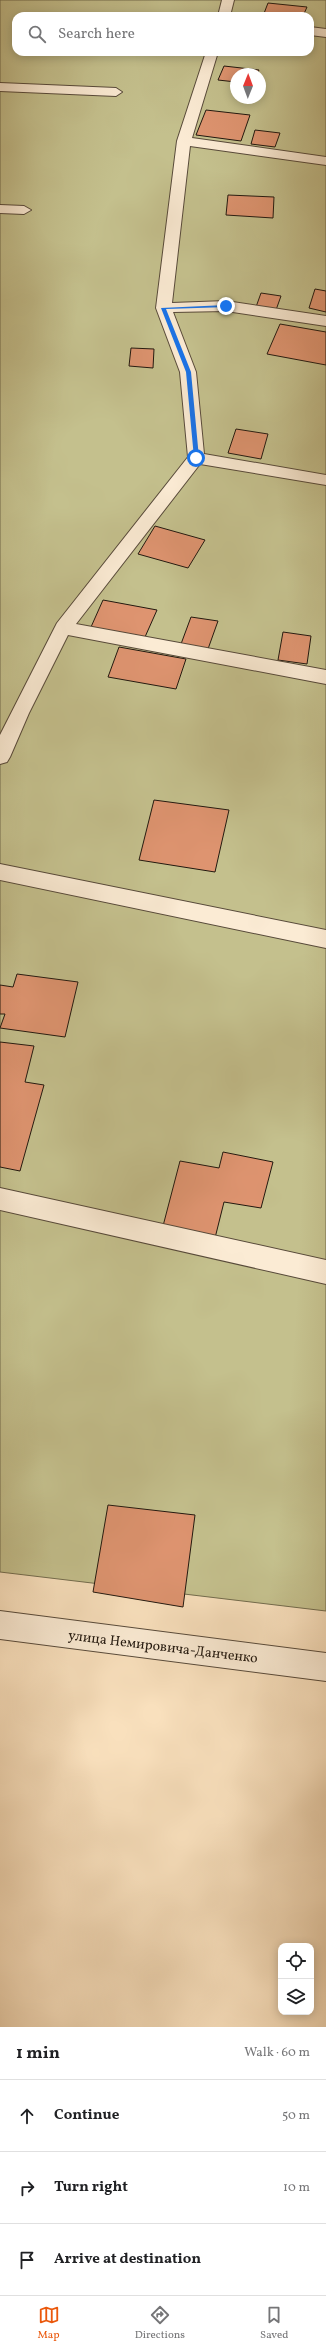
<!DOCTYPE html>
<meta charset="utf-8">
<style>
:root{--surface:#fff;--page:#f2f2f2;--text:#202124;--muted:#757577;--line:#e0e0e0;--accent:#ea580c}
body{margin:0;font-family:Vollkorn,serif;background:var(--page);color:var(--text)}
.controls{position:absolute;right:12px;bottom:12px;display:grid;overflow:hidden;border-radius:8px;box-shadow:0 2px 10px #0003}
.controls button{width:36px;height:36px;display:grid;place-items:center;padding:0;border:0;border-bottom:1px solid var(--line);background:var(--surface);color:var(--text);font:20px sans-serif}
.compass{position:absolute;left:230px;top:68px;width:36px;height:36px;border-radius:50%;background:var(--surface);box-shadow:0 2px 10px #0003;rotate:1deg}
.stop{position:absolute;width:12px;height:12px;margin:-9px;border:3px solid #1a73e8;border-radius:50%;background:#fff}
.stop.end{background:#1a73e8;border-color:#fff;box-shadow:0 1px 4px #0008}
.list{margin:0;padding:0;list-style:none}
h2{display:flex;justify-content:space-between;align-items:center;height:52px;margin:0;padding:0 16px;font-size:17px}
h2 small{font-size:13px;font-weight:400;color:var(--muted)}
.list li{display:grid;grid-template-columns:26px 1fr auto;gap:12px;align-items:center;box-sizing:border-box;height:72px;padding:0 16px;border-top:1px solid var(--line)}
.list b{display:block;font-size:15px;white-space:nowrap}
.list em{font-size:13px;font-style:normal;color:var(--muted)}
.icon{flex:none;width:22px;height:22px;fill:none;stroke:currentColor;stroke-width:2;stroke-linecap:round;stroke-linejoin:round}
.map{position:relative;flex:none;width:326px;height:2027px;overflow:hidden}
.search{position:absolute;background:var(--surface);box-shadow:0 2px 10px #0003;left:12px;right:12px;top:12px;height:44px;display:flex;align-items:center;gap:10px;box-sizing:border-box;padding:0 14px;border-radius:12px;color:var(--muted);font-size:15px}
.sheet{height:268px;background:var(--surface)}
nav{display:flex;justify-content:space-around;align-items:center;box-sizing:border-box;height:56px;border-top:1px solid var(--line);background:var(--surface);font-size:11px;color:var(--muted)}
nav a{display:grid;justify-items:center;gap:2px}
nav .on{color:var(--accent)}
.map>svg:first-child{display:block}
.green{fill:#c4c08d;stroke:#736c4e;fill-rule:evenodd}
.building{fill:#de9470;stroke:#22180f}
.lines{fill:none;stroke-linecap:round;stroke-linejoin:round}
.minor-casing{stroke:#584a3a;stroke-width:2}
.minor{fill:#fbebd4;fill-rule:evenodd}
.route{fill:#1a73e8}
.labels{text-anchor:middle;stroke-width:3.5;stroke-linejoin:round;paint-order:stroke}
.near-street-label{font-size:14px;fill:#22180f;stroke:#fbebd4}
</style>
<div class="map">
<svg width="326" height="2027" viewBox="0 0 326 2027">
<rect width="100%" height="100%" fill="#f9e0bd"/>
<filter id="stains"><feTurbulence type="fractalNoise" baseFrequency=".005" numOctaves="4"/><feColorMatrix values="0 0 0 0 .2 0 0 0 0 .09 0 0 0 0 .02 0 0 0 .5 -.17"/></filter>
<radialGradient id="worn" r=".72"><stop offset=".6" stop-color="#630" stop-opacity="0"/><stop offset="1" stop-color="#630" stop-opacity=".3"/></radialGradient>
<path class="green" d="M0,0H326V1611L0,1572ZM16,16H310V52H16ZM236,74H260V98H236Z"/>
<g class="building">
<polygon points="268,3 307,7 303,16 263,16"/>
<polygon points="224,66 259,70 257,74 236,74 236,82 218,80"/>
<polygon points="206,110 250,115 241,141 196,135"/>
<polygon points="255,130 280,133 275,147 251,144"/>
<polygon points="228,195 274,197 273,218 226,215"/>
<polygon points="315,289 326,291 326,312 309,308"/>
<polygon points="261,293 281,296 276,310 256,307"/>
<polygon points="280,324 326,332 326,365 267,354"/>
<polygon points="131,348 154,349 153,368 129,366"/>
<polygon points="236,429 268,434 261,459 228,453"/>
<polygon points="155,526 205,540 188,568 138,554"/>
<polygon points="103,600 157,610 145,637 91,627"/>
<polygon points="191,617 218,621 208,649 181,644"/>
<polygon points="283,632 311,636 307,664 278,660"/>
<polygon points="119,647 186,659 176,689 108,677"/>
<polygon points="154,800 229,810 215,872 139,860"/>
<polygon points="17,974 78,982 65,1037 0,1028 5,1014 0,1014 0,985 13,987"/>
<polygon points="0,1042 34,1046 25,1082 44,1085 20,1171 0,1167"/>
<polygon points="223,1152 273,1162 261,1208 224,1202 215,1238 163,1226 180,1161 219,1168"/>
<polygon points="108,1505 195,1515 183,1607 93,1592"/>
</g>
<g class="lines">
<defs>
<g id="minor">
<polygon points="222,0 234,0 230,16 218,16"/>
<polygon points="310,27 326,29 326,37 310,35"/>
<polygon points="206,52 218,52 192,138 326,157 326,165 190,146 172,303 226,301 326,316 326,326 226,311 173,312 196,372 204,454 326,475 326,485 200,464 76,624 326,670 326,684 68,635 29,713 10,757 7,762 0,764 0,735 57,623 188,457 180,372 156,308 177,141"/>
<polygon points="0,83 116,88 122,92 116,96 0,91"/>
<polygon points="0,205 24,206 31,210 24,214 0,213"/>
<polygon points="0,864 326,930 326,948 0,880"/>
<polygon points="0,1188 326,1260 326,1284 0,1210"/>
<polygon points="0,1611 326,1653 326,1681 0,1639"/>
</g>
</defs>
<use href="#minor" class="minor-casing"/>
<use href="#minor" class="minor"/>
</g>
<polygon class="route" points="226,305 228,307 166,309 191,372 199,458 196,460 194,458 186,372 161,308"/>
<g class="labels">
<g class="near-street-label">
<text transform="translate(163 1646) rotate(7)" y="5">улица Немировича-Данченко</text>
</g>
</g>
<rect width="100%" height="100%" filter="url(#stains)"/>
<rect width="100%" height="100%" fill="url(#worn)"/>
</svg>
<div class="controls">
<button><svg class="icon" aria-label="locate" viewBox="0 0 24 24"><circle cx="12" cy="12" r="6"/><path d="M12 2v4M12 18v4M2 12h4M18 12h4"/></svg></button>
<button><svg class="icon" aria-label="layers" viewBox="0 0 24 24"><path d="M12 4l9 5-9 5-9-5zM3 14l9 5 9-5"/></svg></button>
</div>
<svg class="compass" viewBox="-18 -18 36 36"><path d="M0-13l5 13h-10z" fill="#e53935"/><path d="M0 13l5-13h-10z" fill="#757577"/></svg>
<div class="stop" style="left:196px;top:458px"></div>
<div class="stop end" style="left:226px;top:306px"></div>
<div class="search"><svg class="icon" aria-label="search" viewBox="0 0 24 24"><circle cx="10" cy="10" r="6"/><path d="M15 15l6 6"/></svg>Search here</div>
</div>
<section class="sheet">
<h2>1 min<small>Walk · 60 m</small></h2>
<ul class="list">
<li><svg class="icon" aria-label="ahead" viewBox="0 0 24 24"><path d="M12 20V5M6 11l6-6 6 6"/></svg><div><b>Continue</b></div><em>50 m</em></li>
<li><svg class="icon" aria-label="right" viewBox="0 0 24 24"><path d="M7 20v-9h11M14 6l5 5-5 5"/></svg><div><b>Turn right</b></div><em>10 m</em></li>
<li><svg class="icon" aria-label="arrive" viewBox="0 0 24 24"><path d="M6 21V4h12l-3 4 3 4H6"/></svg><div><b>Arrive at destination</b></div></li>
</ul>
</section>
<nav>
<a class="on"><svg class="icon" aria-label="map" viewBox="0 0 24 24"><path d="M3 6l6-2 6 2 6-2v14l-6 2-6-2-6 2zM9 4v14M15 6v14"/></svg>Map</a>
<a><svg class="icon" aria-label="directions" viewBox="0 0 24 24"><path d="M12 3l9 9-9 9-9-9zM9 14v-3h6M13 9l2 2-2 2"/></svg>Directions</a>
<a><svg class="icon" aria-label="saved" viewBox="0 0 24 24"><path d="M7 4h10v16l-5-4-5 4z"/></svg>Saved</a>
</nav>
